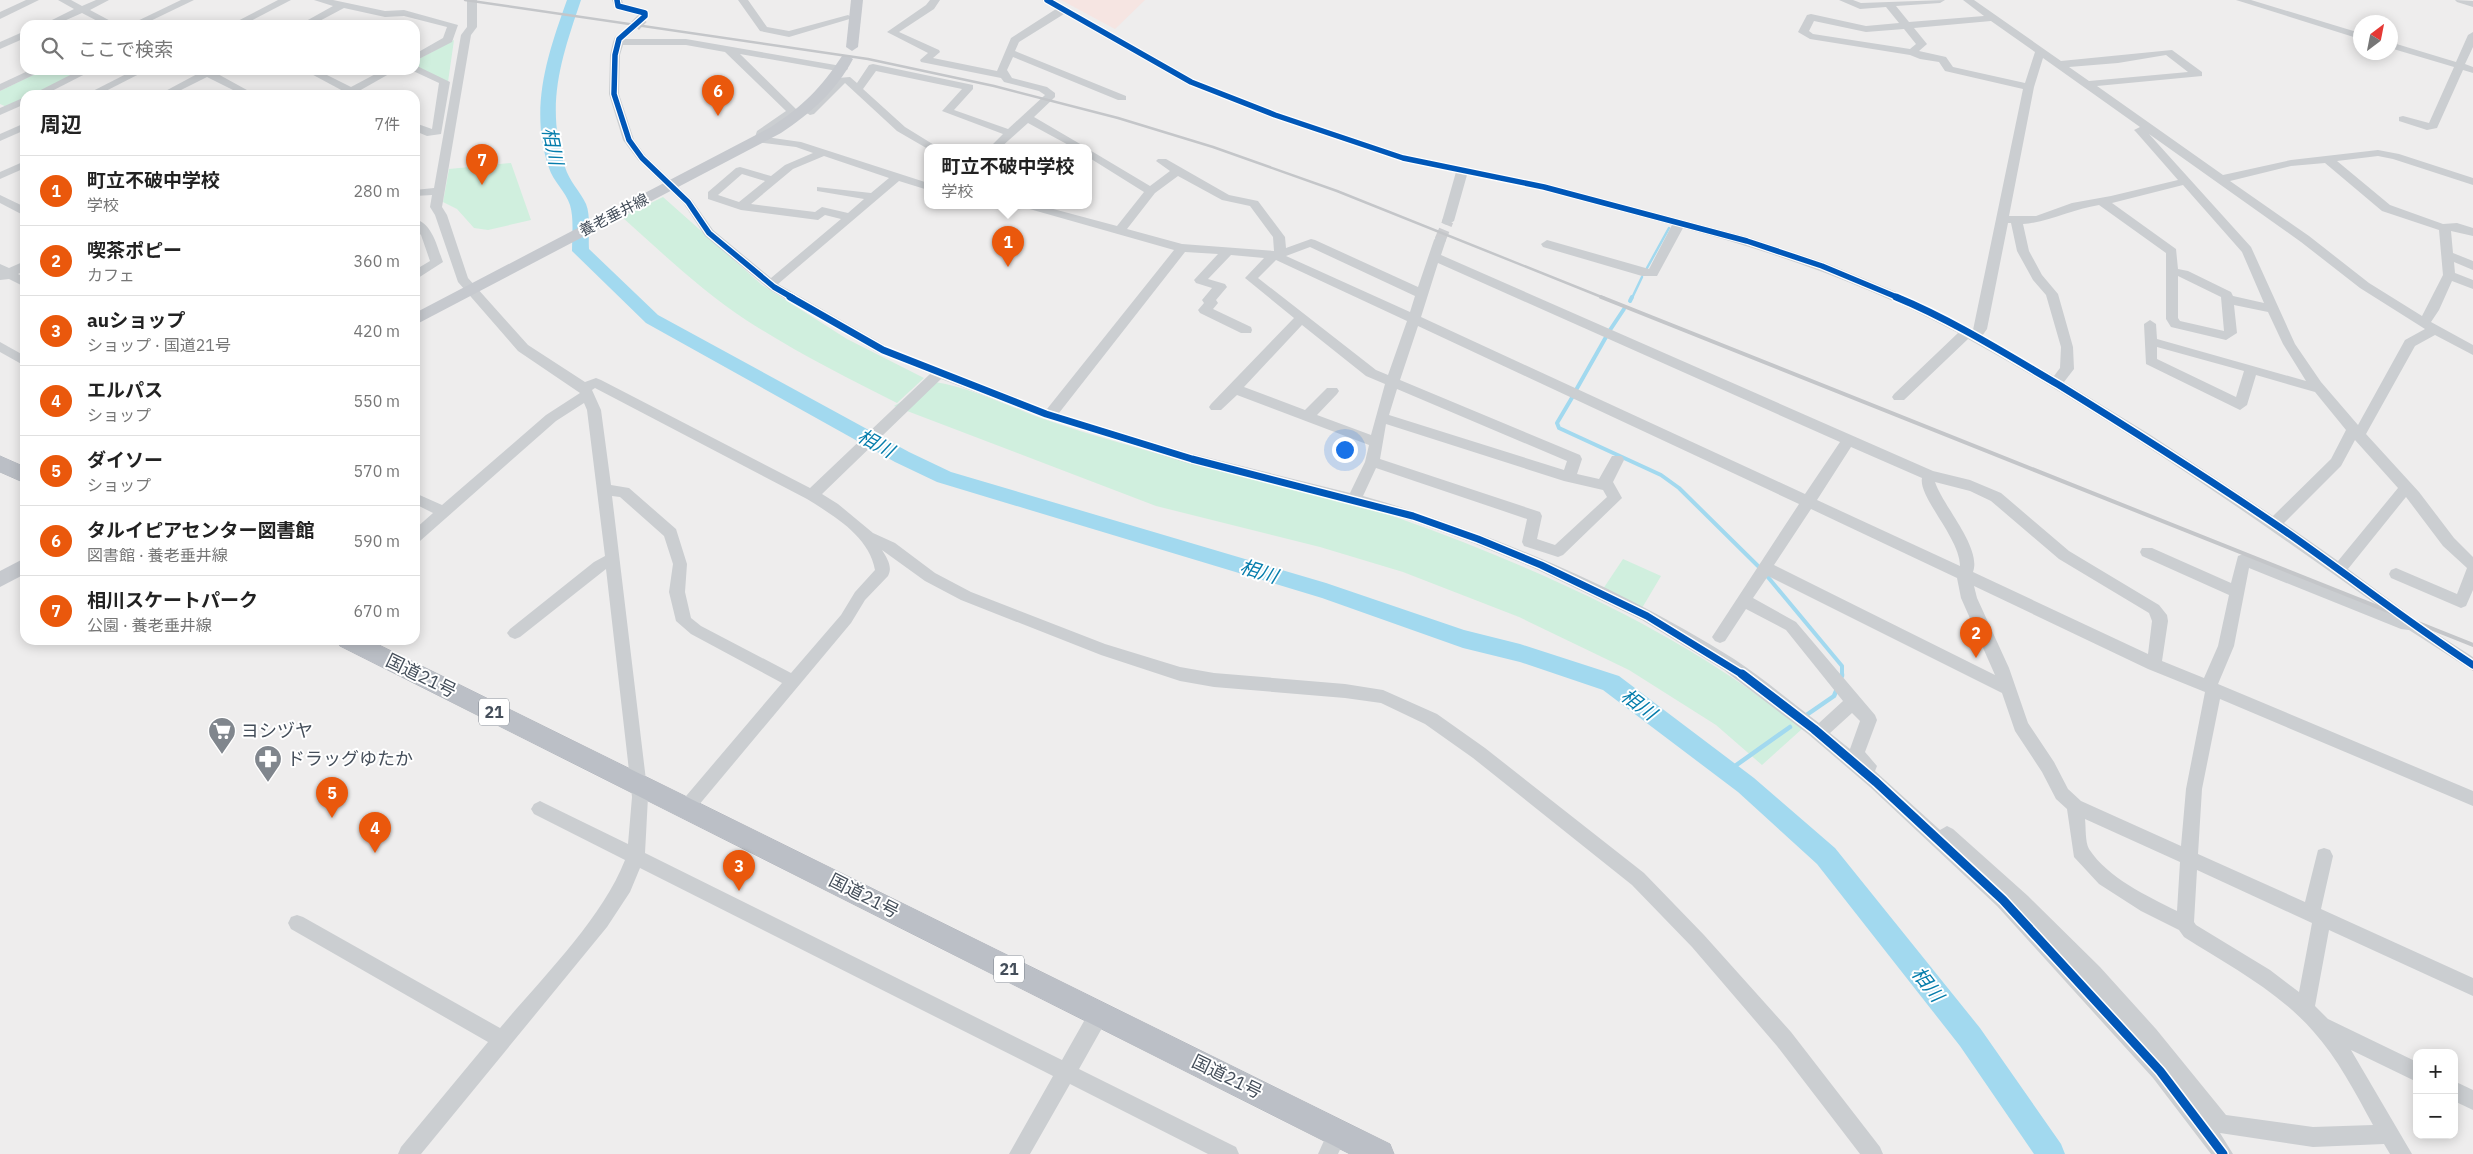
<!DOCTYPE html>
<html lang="ja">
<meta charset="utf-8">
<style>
:root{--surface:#fff;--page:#f2f2f2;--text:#222;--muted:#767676;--line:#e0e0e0;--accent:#ea580c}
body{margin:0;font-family:"IBM Plex Sans","Noto Sans JP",sans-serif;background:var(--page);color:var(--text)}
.controls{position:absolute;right:15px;bottom:15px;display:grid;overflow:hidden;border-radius:10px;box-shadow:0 2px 12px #0003}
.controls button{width:45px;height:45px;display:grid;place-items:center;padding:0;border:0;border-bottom:1px solid var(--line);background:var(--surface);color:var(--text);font:25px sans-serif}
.compass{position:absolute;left:2353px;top:15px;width:45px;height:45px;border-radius:50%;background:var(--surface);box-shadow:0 2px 12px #0003;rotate:32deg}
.you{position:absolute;left:1344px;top:449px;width:18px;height:18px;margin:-12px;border:4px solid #fff;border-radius:50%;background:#1a73e8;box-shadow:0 0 0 8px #1a73e833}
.badge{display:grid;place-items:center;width:32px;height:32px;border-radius:50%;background:var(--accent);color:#fff;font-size:16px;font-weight:700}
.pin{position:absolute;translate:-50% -41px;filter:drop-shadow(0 1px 2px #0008)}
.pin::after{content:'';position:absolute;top:26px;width:18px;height:15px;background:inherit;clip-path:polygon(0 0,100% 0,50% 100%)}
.popup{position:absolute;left:924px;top:144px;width:168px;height:65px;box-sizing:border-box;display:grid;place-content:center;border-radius:10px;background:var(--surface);filter:drop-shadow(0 1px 4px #0005);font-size:16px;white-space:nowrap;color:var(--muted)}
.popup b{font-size:19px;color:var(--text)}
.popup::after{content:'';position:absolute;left:50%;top:100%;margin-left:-10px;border:10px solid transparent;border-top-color:var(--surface)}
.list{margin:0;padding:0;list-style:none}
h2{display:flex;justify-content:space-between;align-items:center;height:65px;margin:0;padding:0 20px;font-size:21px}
h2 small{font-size:16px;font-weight:400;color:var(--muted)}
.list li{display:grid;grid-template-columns:32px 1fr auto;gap:15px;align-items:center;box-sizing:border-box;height:70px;padding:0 20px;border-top:1px solid var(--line)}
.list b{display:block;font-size:19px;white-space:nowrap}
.list p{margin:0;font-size:16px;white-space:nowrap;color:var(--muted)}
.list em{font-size:16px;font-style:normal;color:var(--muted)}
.icon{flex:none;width:28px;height:28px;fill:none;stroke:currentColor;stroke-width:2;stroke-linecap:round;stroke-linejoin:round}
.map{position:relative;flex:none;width:2473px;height:1154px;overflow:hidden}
.search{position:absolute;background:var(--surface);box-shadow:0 2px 12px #0003;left:20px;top:20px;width:400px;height:55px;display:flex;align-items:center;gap:12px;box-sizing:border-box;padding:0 18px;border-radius:15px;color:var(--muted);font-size:19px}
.panel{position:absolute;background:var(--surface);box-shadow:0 2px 12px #0003;left:20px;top:90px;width:400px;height:555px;border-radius:15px}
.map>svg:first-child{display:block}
.medical{fill:#f6e5e2}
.green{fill:#d0efde}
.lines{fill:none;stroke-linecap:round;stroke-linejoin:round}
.stream-far2{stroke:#a2d9ef;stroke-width:2.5}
.stream-far1{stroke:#a2d9ef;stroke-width:4}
.stream{stroke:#a2d9ef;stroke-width:4.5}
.river{fill:#a2d9ef;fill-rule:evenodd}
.minor-tunnel{stroke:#cccdd0;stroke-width:11;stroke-dasharray:11 5.5;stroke-linecap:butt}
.highway-casing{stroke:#b2b6bd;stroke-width:1}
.minor{fill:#cbced1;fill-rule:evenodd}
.major{fill:#c6c9ce;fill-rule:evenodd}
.highway{fill:#bbbfc6;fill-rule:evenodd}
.rail-far1{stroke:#c4c6c9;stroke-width:2.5}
.rail{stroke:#c4c6c9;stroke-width:4}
.cycleway-far2-casing{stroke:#fff;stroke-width:8}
.cycleway-far1-casing{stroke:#fff;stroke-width:10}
.cycleway-casing{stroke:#fff;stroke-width:12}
.cycleway-far2{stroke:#0057b8;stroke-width:5.5}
.cycleway-far1{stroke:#0057b8;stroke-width:7}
.cycleway{stroke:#0057b8;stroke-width:9}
.labels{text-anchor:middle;stroke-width:4;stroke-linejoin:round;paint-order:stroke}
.far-street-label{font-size:15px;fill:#444e5a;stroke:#fff}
.shield{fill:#fff;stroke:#7c838c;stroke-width:1}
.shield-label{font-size:16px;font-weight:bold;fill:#444e5a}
.street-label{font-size:18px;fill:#444e5a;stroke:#fff}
.poi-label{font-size:18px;fill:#444e5a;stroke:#fff;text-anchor:start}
.water-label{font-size:19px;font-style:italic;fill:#057dac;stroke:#fff}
</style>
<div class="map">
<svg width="2473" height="1154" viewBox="0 0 2473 1154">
<rect width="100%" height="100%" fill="#eeeded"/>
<polygon class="medical" points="1061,0 1145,0 1115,29"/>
<g class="green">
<polygon points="454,40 448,82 415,67 415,61"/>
<polygon points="43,70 88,70 36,95 25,95 25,100 9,108 0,104 0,91"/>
<polygon points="511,163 531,220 488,230 474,228 457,209 443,202 449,169"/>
<path d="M663,197L762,285L847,339L924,378L897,403C845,377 794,351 746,320C701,290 662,253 622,217Z"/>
<path d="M935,382C971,388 1004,404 1038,417C1066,427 1095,436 1124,444C1190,464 1258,477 1325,495C1383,511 1439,532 1495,555C1605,600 1710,654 1802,729L1762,765L1716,725L1629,670L1519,617L1403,572L1320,547L1156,506L894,406Z"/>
<polygon points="1623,559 1661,576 1642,608 1603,589"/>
</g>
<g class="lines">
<g class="stream-far2">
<polyline points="1647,268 1669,228"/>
<polyline points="1632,298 1642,277"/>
</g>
<g class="stream-far1">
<polyline points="1630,301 1632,297"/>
<polyline points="1610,330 1624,309"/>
<polyline points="1576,390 1606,337"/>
<polyline points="1573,396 1557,423 1559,428 1661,475 1679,488 1758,566"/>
<polyline points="1767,576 1842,666 1842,675"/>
</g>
<g class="stream">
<polyline points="1842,674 1842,676"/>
<polyline points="1805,716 1834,696 1837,689"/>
<polyline points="1728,771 1790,727"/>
</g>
<path class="river" d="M567,0H581C561,59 545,105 565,167C569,181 580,191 586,204C591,216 588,236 589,249L658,315L909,452L951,472L1326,583L1464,630L1520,644L1619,676L1754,778L1835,848L1980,1028L2061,1144L2065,1154H2034L1960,1046L1817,864L1738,792L1603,690L1520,662L1463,648L1322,598L937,482L895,462L646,323L572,251C572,237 574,218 570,205C566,192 553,181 549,168C529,109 547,56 567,0Z"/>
<g class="minor-tunnel">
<polyline points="635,26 644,17"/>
<polyline points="1440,240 1448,221"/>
</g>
<defs>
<g id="highway">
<polygon points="0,456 25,467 25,483 0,472"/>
<polygon points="337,640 369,640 1390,1144 1394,1154 1350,1154 340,646"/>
</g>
</defs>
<use href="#highway" class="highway-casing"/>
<g class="minor">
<polygon points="26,0 39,0 0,19 0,12"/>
<polygon points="58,0 71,0 82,6 96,0 109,0 90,10 118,25 105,25 82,13 55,25 42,25 74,9"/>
<polygon points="181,0 194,0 142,25 129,25"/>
<polygon points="278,0 291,0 243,25 230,25"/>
<polygon points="314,0 333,0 385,11 404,10 458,25 452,42 415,61 415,54 443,38 447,27 404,16 385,17 344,8 312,25 299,25 333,6"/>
<path d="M467,0H477V27L471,35L442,207L447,215L468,278L528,345L585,382L596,378L601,380L810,488L930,374L878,353L770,290L705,236L684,204L638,160L623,140L609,94L610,55L613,42L615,37L631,24L640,26L625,39H686L847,67L848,69L843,72L740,54L798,111L766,134V137L801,142L928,183V190L899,181L778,284L888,347L1047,409L1174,250L1026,208L1024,206H1042L1117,226L1144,192L1088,157V149L1150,186L1170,171L1156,161L1158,159H1166L1229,195L1258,201L1285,237L1286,248L1311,239L1315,240L1418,287L1434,240L1436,237H1444L1446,240L1441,255L1933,471L1970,480L2001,493L2069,551L2159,605L2167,615L2168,621L2162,661L2204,678L2218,646L2229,595L2142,556L2140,552L2142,548H2152L2231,583L2238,556L2243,554L2384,610C2249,514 2113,418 1968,339L1904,400H1894L1892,397L1894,394L1958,333C1871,286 1778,253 1683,228L1657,276H1642L1543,247L1541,244L1547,240L1649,269L1672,225L1543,190L1467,175L1454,221L1448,225L1444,224L1442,221L1456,172L1399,160L1271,117L1187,84L1064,14L1019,42L1015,51L1126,96V100H1118L1013,57L1007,70L1012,78L1047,87L1055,93V97L1034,117L1087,148H1074L1028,123L1000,148H989L1003,134L942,111L962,89L876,71L863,89L905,127L939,148L928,149L897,131L845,83L814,114L810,115L805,112L838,78L850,77L857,83L869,65L873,64L973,85V89L954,110L1008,129L1045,95L1039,91L1004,82L1001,78L921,62L920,60L928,53L887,32L926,5L930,0H940L934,9L899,32L939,50L940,52L933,58L997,71L1011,38L1056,9L1042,0H1054L1195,80L1279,113L1406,155L1544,184L1751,238L1826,263L1918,301L1973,330L2023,89L1945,71L1939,62L1920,59L1910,55L1810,39L1798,32L1807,15L1811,14L1866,26L1899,23L1886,7L1860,9L1839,0H1853L1861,3L1945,0L1940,3L1896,6L1909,22L1984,16L1963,0H1974L2061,61L2172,50L2202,72V76L2097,86L2223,175L2291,160L2378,150L2399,154L2473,178V185L2393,159L2378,156L2337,161L2390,205L2443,224L2457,223L2473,228V236L2451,231L2453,253L2473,261V270L2454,262L2455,273L2473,280V289L2452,281L2439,310L2431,322L2473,345V355L2435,335L2415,346L2366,434L2419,492L2454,538L2473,557V590L2466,606L2461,608L2391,578L2389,574L2391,570L2396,568L2457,594L2467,568L2443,546L2406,497L2348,569L2426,627L2473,657V671L2409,630L2401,629L2249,568L2234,646L2218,684L2473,791V806L2220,699L2202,789L2198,854L2305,902L2318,850L2324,848L2330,850L2333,856L2321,909L2473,978V996L2329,930L2315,1006L2328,1019L2417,1062V1082L2351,1050L2412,1154H2390L2384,1144L2313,1147L2220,1133L2233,1154H2211L2153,1078L1997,906L1870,787L1808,734L1724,670L1642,620L1536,569L1473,543L1409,520L1354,504L1187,463L1041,417L941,379L822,494L838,504L873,533L895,543L935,573L971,592L1105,644L1180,667L1214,673L1345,684L1383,690L1437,714L1485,748L1644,873L1704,935L1791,1032L1880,1147L1883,1154H1860L1777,1046L1692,947L1632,885L1473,758L1425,724L1381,703L1345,698L1214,687L1180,681L1101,655L961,600L925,581L882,550C887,558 893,567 888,576L865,600L851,623L693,812L687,815L681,812L678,807L681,802L782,683L691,634L676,621L669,592L673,564L664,536L620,497L612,496L648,797L645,853L1062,1060L1092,1007L1099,1005L1106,1007L1108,1014L1106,1021L1079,1069L1236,1147L1239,1154H1208L1070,1084L1030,1154H1009L1053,1076L640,868L630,892L607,927L421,1154H398L401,1147L488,1042L291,929L288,923L291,917L297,915L303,917L500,1028C541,979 602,919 625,860L534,814L531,809L534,804L540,801L546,804L628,844L632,797L606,569L520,637L515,639L510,637L507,633L510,629L594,562L605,556L587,410L584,403L556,421L420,541L415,543V529L433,513L415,504V493L442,505L546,415L580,393L518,351L458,282L435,215L430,207L432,195L415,196V190L434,188L461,35L467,27ZM1814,21L1866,32L1904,29L1916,44L1910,49L1813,34L1809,31ZM1991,21L2035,52L2025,83L1953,67L1946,57L1919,51L1927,44L1914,28ZM623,45H686L725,52L786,111L757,131L754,140L756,142L796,147L813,153L785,165L771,176L740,167L736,168L708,192V199L741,210L818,220L825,215L841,219L771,278L713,230L692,200L646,156L634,140L619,94L620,55ZM2166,55L2188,72L2089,81L2069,67L2118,63ZM2043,58L2140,127L2134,130L2136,132L2178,180L2111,196L2072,203L2036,216H2009L2034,87ZM2149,134L2301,242L2360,288L2425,329L2405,340L2358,425L2321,382L2295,344L2251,247ZM824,156L889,178L871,193L817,187V191L864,199L848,213L822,207L815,212L751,204L793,169ZM2325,163L2382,211L2439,230L2443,275L2422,316L2369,283L2309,236L2230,181L2291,166ZM742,174L765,181L739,202L718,195ZM1178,176L1222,200L1250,206L1273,237L1274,251L1182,244L1127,229L1155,193ZM2183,185L2242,252L2264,303L2233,296L2231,292L2188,271L2178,269L2176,249L2112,203ZM2099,205L2166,253V319L2171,327L2226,340L2237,333L2234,305L2268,312L2283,344L2306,381L2157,339L2156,324L2150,320L2144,324L2146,364L2240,410L2247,405L2256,375L2315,392L2346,430L2331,459L2273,516L2149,434L2064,382L2074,369L2073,347L2058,294L2042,275L2029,251L2023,224C2049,222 2073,209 2099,205ZM2008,223H2011L2017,251L2033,280L2046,295L2061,347L2060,368L2054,376L1982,336L1987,329ZM1310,247L1415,296L1410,312L1286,256ZM1185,252L1218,254L1194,280L1196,283L1212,288L1202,300L1204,303L1198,310L1200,313L1241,333H1251L1252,330L1251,327L1213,309L1218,303L1216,300L1227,287L1225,284L1208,279L1231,255L1264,258L1245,278L1294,318L1211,404L1209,407L1211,410H1221L1237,395L1369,445L1365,462L1350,493L1193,454L1059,413ZM1276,260L1407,321L1388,375L1376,370L1258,278ZM1438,263L1840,442L1805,494L1421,317ZM2178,276L2221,297L2224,331L2180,321L2178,318ZM1302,325L1366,376L1385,384L1371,435L1317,415L1337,394L1339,391L1337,388H1327L1305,410L1244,387ZM1418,326L1799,504L1712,637L1715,641L1720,643L1725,641L1746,609L1786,630L1843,701L1819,723C1791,702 1763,678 1734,659C1619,587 1493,533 1363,496L1376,468L1527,519L1522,542L1524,546L1558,557L1563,555L1622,498L1613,482L1624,460L1622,456H1612L1599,479L1577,474L1582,459L1580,455L1400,380ZM2157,347L2244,371L2236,397L2157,359ZM595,388L807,499C834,516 869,536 875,570L855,592L841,615L791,673L701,626L691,618L685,592L687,564L676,529L629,488L611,485L601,410L592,390ZM1397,389L1567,461L1564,470L1389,415ZM1386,424L1564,481L1603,490L1607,497L1555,545L1537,539L1542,516L1540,512L1380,459ZM2355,440L2398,488L2338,561L2284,523L2341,466ZM1851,447L1922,478C1918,497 1960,538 1960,566L1817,500ZM1935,482L1970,491L1991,501L2059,559L2149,613L2152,621L2148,654L1973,572C1982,548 1943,506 1935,482ZM1811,509L1957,578L1961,598L1995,675L1774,565ZM1768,576L2002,693L2015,731L2042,772L2056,799L2067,809L2074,857L2099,884L2141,911L2179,930L2184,937C2228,965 2278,991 2313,1031C2338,1059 2355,1092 2373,1125L2313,1127L2226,1115L2156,1029L2100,967L2028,896L1953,829L1947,826L1940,830L1875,771L1877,766L1865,752L1877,720L1875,715L1796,622L1753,598ZM1974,586L2148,669L2205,692L2186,789L2181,846L2081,801L2068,789L2054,762L2028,723L2009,668L1977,598ZM1852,713L1860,721L1850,749L1830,733ZM2085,819L2180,862L2177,911C2147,896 2108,878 2089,849C2085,842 2086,827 2085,819ZM2197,870L2312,923L2299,992L2270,970L2196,925L2194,922Z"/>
<polygon points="612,0 622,0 623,4 649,11 649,17 640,19 640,15 615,8"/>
<polygon points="738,0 748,0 767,27 789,31 848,15 853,18 789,37 760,31"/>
<polygon points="2236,0 2251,0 2360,33 2360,39"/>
<polygon points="2455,0 2473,1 2473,7 2457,2"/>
<polygon points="25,31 25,38 0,49 0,42"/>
<polygon points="2473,32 2473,47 2465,64 2473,67 2473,73 2463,70 2437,128 2427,130 2399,121 2399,117 2403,116 2429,123 2454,67 2390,48 2390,42 2456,62 2468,35"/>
<polygon points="415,65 450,82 441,134 427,136 415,131 415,123 432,129 439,83 411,70 415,70"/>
<polygon points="30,70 44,70 0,91 0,84"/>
<polygon points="80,70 93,70 44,95 31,95"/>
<polygon points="134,70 147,70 98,95 85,95"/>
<polygon points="197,70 218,70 216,73 256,95 243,95 207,77 171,95 158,95 199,73"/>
<polygon points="304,70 317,70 351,87 383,70 396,70 359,91 364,95 341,95 343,91"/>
<polygon points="25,97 25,104 0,115 0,108"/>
<polygon points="25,123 25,130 0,141 0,134"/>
<polygon points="25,161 25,168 0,179 0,172"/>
<polygon points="0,195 25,207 25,216 0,203"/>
<path d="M415,219C433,224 437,247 443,262L415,280V270L430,261L421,235L415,229Z"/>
<polygon points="25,261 25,270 18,274 25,278 25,287 9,279 0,280 0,264 9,268"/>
<polygon points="0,342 25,356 25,366 0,352"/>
<polygon points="2454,1081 2473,1090 2473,1110 2454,1101"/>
<polygon points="1338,1122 1345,1125 1348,1132 1338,1154 1318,1154 1331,1125"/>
</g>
<g class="major">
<polygon points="851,0 863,0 858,47 852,51 846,47"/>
<path d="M847,55L853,59C836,91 811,113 781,133L415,325V313L771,127C803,106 821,88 842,56Z"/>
<polygon points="25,558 25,574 0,587 0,571"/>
</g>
<use href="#highway" class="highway"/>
<polyline class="rail-far1" points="465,0 868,59 994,86 1118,118 1213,147 1337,191 1604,298"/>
<polyline class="rail" points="1601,297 2473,645"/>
<defs>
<g id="cycleway-far2">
<polyline points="617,0 618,6 645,13 645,16 619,39 615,55 614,94 629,140 642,158 688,202 709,233 774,287 793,298"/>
<polyline points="1047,0 1191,82 1275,115 1403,158 1544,187 1747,241 1822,266 1899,298"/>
</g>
<g id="cycleway-far1">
<polyline points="790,297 883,350 1046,414 1192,459 1413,516 1478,539 1541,565 1647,616 1743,675"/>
<path d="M1896,297C1952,320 2006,354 2059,385C2135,432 2211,480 2285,531C2348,575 2409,623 2473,665"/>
</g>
<polyline id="cycleway" points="1742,674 1814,729 1876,782 2003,900 2160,1071 2223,1154"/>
</defs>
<use href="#cycleway-far2" class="cycleway-far2-casing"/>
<use href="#cycleway-far1" class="cycleway-far1-casing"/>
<use href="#cycleway" class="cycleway-casing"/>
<use href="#cycleway-far2" class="cycleway-far2"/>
<use href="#cycleway-far1" class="cycleway-far1"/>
<use href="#cycleway" class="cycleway"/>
</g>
<defs>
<symbol id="supermarket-pin" viewBox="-11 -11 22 30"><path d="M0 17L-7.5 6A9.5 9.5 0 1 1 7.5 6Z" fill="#80868d" stroke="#fff"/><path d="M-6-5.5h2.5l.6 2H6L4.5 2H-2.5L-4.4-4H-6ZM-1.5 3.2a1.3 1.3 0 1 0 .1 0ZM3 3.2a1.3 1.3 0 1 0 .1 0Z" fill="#fff"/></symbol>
<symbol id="pharmacy-pin" viewBox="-11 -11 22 30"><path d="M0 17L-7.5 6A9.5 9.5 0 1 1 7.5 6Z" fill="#80868d" stroke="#fff"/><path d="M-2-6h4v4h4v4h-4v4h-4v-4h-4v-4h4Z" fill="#fff"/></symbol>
</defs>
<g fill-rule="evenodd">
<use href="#supermarket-pin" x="206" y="715" width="32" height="43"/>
<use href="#pharmacy-pin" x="252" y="743" width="32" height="43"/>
</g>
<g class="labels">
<g class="far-street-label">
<text transform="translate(614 215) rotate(-27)" y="5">養老垂井線</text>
</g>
<g class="shield">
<rect x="479" y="698.5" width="30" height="27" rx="4"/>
<rect x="994" y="955.5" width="30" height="27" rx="4"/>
</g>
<g class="shield-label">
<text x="494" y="718">21</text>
<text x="1009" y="975">21</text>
</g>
<g class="street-label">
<text transform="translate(421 676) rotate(26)" y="6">国道21号</text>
<text transform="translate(864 896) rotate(27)" y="6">国道21号</text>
<text transform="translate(1227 1077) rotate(26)" y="6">国道21号</text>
</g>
<g class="poi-label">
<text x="241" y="737">ヨシヅヤ</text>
<text x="287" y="765">ドラッグゆたか</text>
</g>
<g class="water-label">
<text transform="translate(553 146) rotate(78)" y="7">相川</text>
<text transform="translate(876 443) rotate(29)" y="7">相川</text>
<text transform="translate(1259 571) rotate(17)" y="7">相川</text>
<text transform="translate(1639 704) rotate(37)" y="7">相川</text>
<text transform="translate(1928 984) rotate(52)" y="7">相川</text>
</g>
</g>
</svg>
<div class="controls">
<button>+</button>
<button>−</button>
</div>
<svg class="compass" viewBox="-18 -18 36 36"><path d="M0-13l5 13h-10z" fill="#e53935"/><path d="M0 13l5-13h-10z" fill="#767676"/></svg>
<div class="you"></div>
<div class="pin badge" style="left:1008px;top:267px">1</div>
<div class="popup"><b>町立不破中学校</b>学校</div>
<div class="pin badge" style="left:1976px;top:658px">2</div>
<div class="pin badge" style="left:739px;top:891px">3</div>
<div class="pin badge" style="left:375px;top:853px">4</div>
<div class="pin badge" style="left:332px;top:818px">5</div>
<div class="pin badge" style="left:718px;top:116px">6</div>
<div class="pin badge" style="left:482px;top:185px">7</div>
<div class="search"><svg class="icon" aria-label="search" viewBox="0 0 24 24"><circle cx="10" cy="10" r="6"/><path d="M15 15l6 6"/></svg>ここで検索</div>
<section class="panel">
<h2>周辺<small>7件</small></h2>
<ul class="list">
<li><span class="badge">1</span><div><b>町立不破中学校</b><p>学校</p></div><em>280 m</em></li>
<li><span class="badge">2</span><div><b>喫茶ポピー</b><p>カフェ</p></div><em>360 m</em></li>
<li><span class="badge">3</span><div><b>auショップ</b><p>ショップ · 国道21号</p></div><em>420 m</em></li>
<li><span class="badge">4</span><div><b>エルパス</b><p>ショップ</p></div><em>550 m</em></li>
<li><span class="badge">5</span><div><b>ダイソー</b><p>ショップ</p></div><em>570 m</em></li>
<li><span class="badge">6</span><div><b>タルイピアセンター図書館</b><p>図書館 · 養老垂井線</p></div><em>590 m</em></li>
<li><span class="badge">7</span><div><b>相川スケートパーク</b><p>公園 · 養老垂井線</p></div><em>670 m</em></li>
</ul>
</section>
</div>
